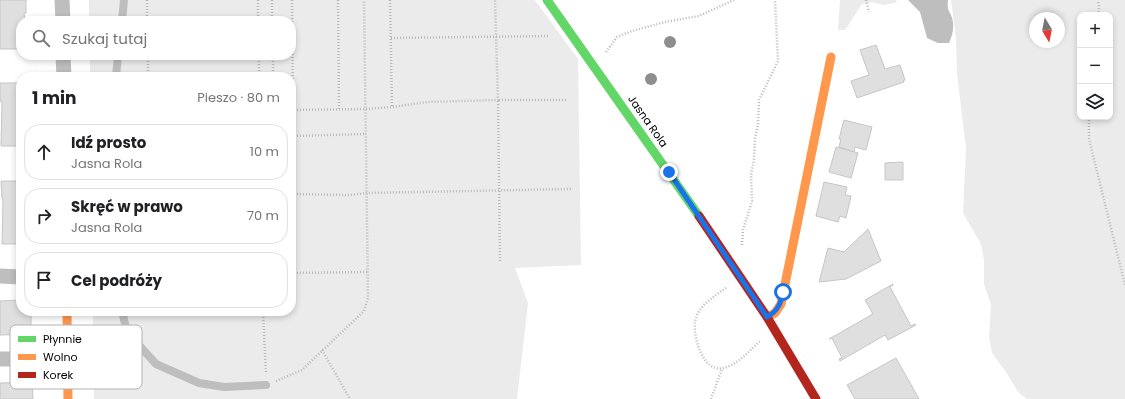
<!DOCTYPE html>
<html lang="pl">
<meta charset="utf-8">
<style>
:root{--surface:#fff;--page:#f2f2f2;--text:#202124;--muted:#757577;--line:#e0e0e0}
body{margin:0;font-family:Poppins,sans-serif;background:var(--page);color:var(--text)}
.controls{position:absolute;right:12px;top:12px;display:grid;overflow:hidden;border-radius:8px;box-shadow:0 2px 6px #0003}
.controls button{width:36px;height:36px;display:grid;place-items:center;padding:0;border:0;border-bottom:1px solid var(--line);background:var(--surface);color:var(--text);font:20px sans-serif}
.compass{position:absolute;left:1029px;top:12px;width:36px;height:36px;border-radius:50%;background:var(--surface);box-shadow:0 2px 6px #0003;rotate:170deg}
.stop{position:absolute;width:12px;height:12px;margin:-9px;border:3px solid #1a73e8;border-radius:50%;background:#fff}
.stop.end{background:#1a73e8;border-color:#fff;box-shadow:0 1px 4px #0008}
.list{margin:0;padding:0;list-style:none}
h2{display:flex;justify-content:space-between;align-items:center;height:52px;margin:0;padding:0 16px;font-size:17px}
h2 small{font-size:13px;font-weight:400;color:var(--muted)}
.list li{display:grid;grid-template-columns:26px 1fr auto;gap:12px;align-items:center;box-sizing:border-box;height:56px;margin:0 8px 8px;padding:0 8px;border:1px solid var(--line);border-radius:16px}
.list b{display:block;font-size:15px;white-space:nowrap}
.list p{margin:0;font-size:13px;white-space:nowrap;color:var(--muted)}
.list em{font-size:13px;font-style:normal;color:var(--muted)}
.icon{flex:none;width:22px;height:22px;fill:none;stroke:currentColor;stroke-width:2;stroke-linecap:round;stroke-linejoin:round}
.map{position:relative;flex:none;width:1125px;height:399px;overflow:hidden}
.search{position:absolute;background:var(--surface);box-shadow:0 2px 6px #0003;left:16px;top:16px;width:280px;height:44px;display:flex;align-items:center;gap:10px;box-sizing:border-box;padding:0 14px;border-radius:16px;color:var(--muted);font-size:15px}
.panel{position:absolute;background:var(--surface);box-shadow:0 2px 6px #0003;left:16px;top:72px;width:280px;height:244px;border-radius:16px}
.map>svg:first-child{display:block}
.green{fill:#ebebeb;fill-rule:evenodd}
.water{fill:#bebebe}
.building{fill:#dfdfdf;stroke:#c6c6c6}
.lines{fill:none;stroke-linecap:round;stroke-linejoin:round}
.path{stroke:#b9b9b9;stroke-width:2.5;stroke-dasharray:1 2;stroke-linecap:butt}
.lane{stroke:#bebebe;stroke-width:8}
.street{stroke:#bebebe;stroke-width:15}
.fast{stroke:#63d668;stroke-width:9}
.slow{stroke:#ff974d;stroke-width:9}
.jam{stroke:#b3261e;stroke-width:9}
.tree{fill:#8e8e8e}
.route{stroke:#1a73e8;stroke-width:5}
.labels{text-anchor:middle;stroke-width:4;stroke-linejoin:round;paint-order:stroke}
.street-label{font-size:11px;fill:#000;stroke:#fff}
.key{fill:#fff;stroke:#b2b2b2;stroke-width:1}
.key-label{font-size:11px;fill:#000}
</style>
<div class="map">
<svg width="1125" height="399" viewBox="0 0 1125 399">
<rect width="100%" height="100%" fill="#fff"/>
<g class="green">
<polygon points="89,0 535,0 578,59 581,265 515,268 528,303 517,399 94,399 93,311 291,311 291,77 90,77 90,55 291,55 291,21 89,21"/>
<polygon points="840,0 897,0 895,3 883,5 872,2 862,4 845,30 838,30"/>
<path d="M951,0H1125V399H1027L1018,392L1006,372L992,353L989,337L991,305L984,284V260L981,244L963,213L966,148L957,74L956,38ZM1080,15H1110V117H1080ZM1035,18H1059V42H1035Z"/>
</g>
<path class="water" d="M908,0H948C947,7 948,10 951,15C955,24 953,35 949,43H938L927,38L920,12Z"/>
<g class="building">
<polygon points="0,0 26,0 26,13 24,13 25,21 21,21 21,49 0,49"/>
<polygon points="876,45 885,69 900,65 905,80 903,81 904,82 857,98 851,81 869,75 860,50"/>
<polygon points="0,83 21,83 21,146 1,146 2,102 0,101"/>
<polygon points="844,120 872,127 866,150 855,147 854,152 839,147 841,139 839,139"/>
<polygon points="836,147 858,153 851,178 829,172"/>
<polygon points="903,162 903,180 885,180 885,163"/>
<polygon points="1,181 21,181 21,244 2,244 3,199 2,199"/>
<polygon points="824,182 847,187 845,195 851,196 846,218 840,216 838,222 816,216"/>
<polygon points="868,229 881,261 846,279 819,282 828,248 844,252"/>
<polygon points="893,284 893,285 890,287 911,326 915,324 916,325 888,340 885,335 840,361 839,359 842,358 832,338 829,339 873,314 865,300"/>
<polygon points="21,300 21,311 31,311 31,334 0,335 0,301"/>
<polygon points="896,358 919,399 855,399 847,385"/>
<polygon points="32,382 33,399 0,399 0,383"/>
</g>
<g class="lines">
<g class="path">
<polyline points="147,0 147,21"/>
<polyline points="258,0 258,21"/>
<polyline points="272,0 272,21"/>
<polyline points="292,0 293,110"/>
<polyline points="338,0 339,110"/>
<polyline points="390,0 392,107"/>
<polyline points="866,0 869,12"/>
<polyline points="1098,15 1099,7 1098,0"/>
<polyline points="391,38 550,36"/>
<polyline points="606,52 617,37 632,31 665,22 699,16 734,0"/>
<polyline points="148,55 148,77"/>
<polyline points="259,55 259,77"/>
<polyline points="273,55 273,77"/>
<polyline points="291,110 365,109 392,107 427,102 498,100 495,0"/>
<polyline points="1089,117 1089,139 1125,285"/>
<polyline points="291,136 365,134"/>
<polyline points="291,194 350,195 366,193 572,189"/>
<polyline points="742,245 743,230 752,201 751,175 754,160 755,138 758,125 759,100 778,61 775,0"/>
<polyline points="500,261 498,100 566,100"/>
<polyline points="291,273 368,272"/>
<path d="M726,288C714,296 697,307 695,322C693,337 703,373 723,368C738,365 750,350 760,341"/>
<polyline points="263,311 266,374"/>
<polyline points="322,350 350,399"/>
<polyline points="276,381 302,370 364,311 368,298 364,0"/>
<polyline points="711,399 722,369"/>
</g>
<g class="lane">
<polyline points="122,21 124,0"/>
<polyline points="116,77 118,55"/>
<polyline points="122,311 127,332 156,364 199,383 224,387 266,385"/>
</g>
<g class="street">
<polyline points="62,0 63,21"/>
<polyline points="63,55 64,77"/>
<polyline points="0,276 21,277"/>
<polyline points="0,359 67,359"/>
</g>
<polyline class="fast" points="547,0 699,216"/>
<g class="slow">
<polyline points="67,311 68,399"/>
<polyline points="767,317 775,313 781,304 831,57"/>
</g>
<polyline class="jam" points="699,216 767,317 816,399"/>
</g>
<g class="tree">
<circle cx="670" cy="42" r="6"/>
<circle cx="651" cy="79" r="6"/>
</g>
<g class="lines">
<path class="route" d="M669,172L767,317C778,311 781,303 783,292"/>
</g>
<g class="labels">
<g class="street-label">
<text transform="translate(648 121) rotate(55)" y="4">Jasna Rola</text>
</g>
</g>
<rect x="10" y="325" width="132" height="64" rx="6" class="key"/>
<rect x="18" y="336" width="18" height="6" fill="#63d668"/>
<rect x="18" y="354" width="18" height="6" fill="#ff974d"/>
<rect x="18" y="372" width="18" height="6" fill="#b3261e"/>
<g class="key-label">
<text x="43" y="343">Płynnie</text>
<text x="43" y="361">Wolno</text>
<text x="43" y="379">Korek</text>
</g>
</svg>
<div class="controls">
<button>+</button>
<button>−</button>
<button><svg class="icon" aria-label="layers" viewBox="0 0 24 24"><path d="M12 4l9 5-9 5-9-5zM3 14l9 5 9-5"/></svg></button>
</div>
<svg class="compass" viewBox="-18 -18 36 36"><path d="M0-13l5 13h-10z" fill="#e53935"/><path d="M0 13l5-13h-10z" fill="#757577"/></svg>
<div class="stop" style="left:783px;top:292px"></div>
<div class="stop end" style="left:669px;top:172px"></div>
<div class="search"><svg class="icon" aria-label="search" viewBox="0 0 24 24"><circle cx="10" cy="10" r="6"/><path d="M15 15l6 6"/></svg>Szukaj tutaj</div>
<section class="panel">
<h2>1 min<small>Pieszo · 80 m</small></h2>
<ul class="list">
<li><svg class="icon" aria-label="ahead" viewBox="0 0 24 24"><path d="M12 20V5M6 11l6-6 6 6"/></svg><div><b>Idź prosto</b><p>Jasna Rola</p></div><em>10 m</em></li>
<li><svg class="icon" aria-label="right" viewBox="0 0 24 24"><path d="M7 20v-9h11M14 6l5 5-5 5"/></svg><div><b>Skręć w prawo</b><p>Jasna Rola</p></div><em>70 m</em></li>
<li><svg class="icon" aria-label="arrive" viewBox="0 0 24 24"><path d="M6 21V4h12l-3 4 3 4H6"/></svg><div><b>Cel podróży</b></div></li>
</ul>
</section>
</div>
